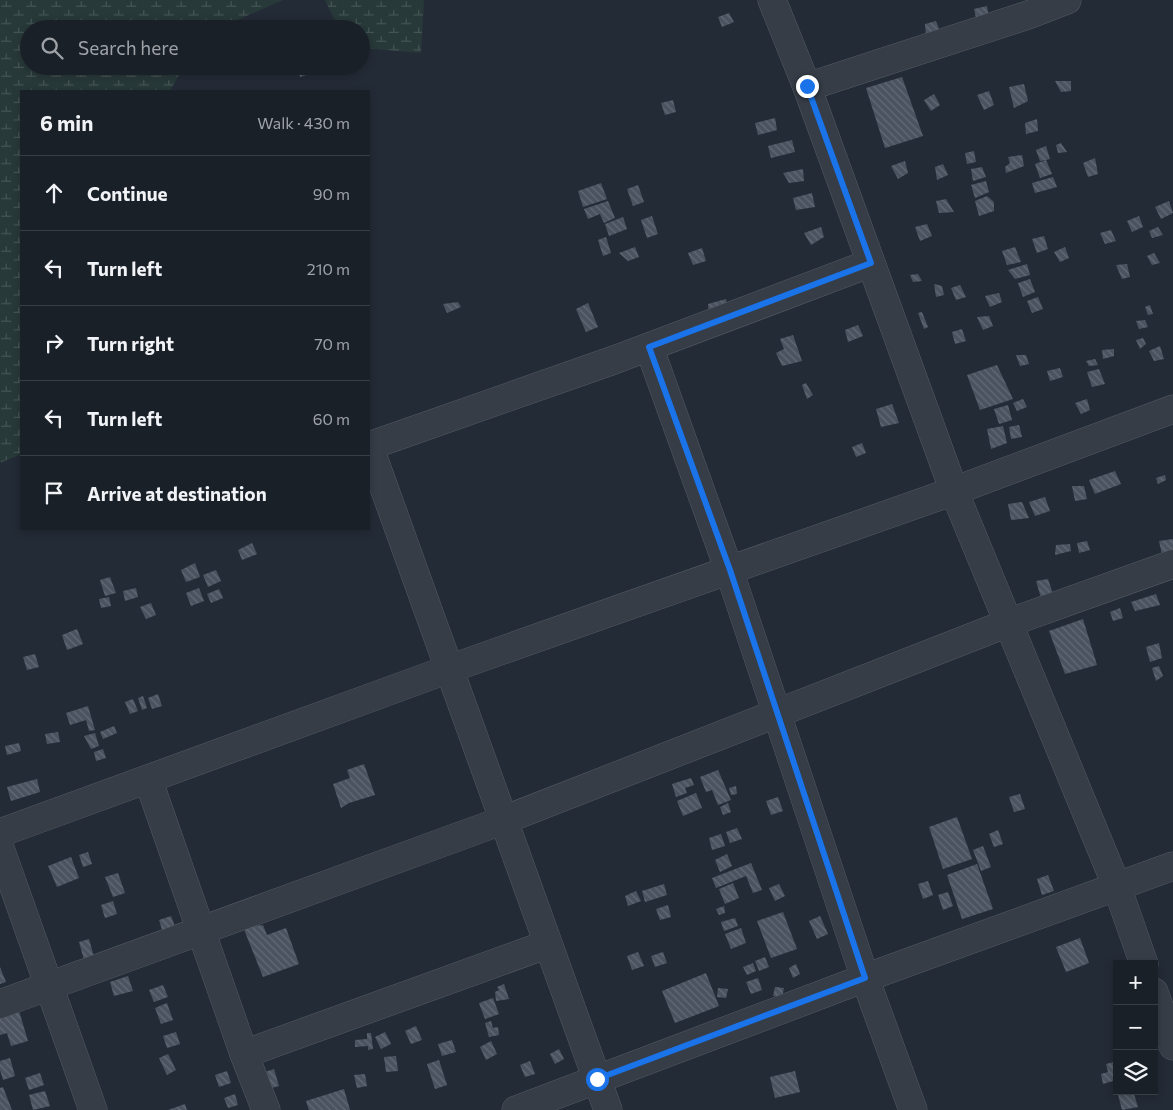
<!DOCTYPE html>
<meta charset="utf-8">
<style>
:root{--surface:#1a2028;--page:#272d34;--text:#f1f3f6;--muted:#9fa3a8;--line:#383e45}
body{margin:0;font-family:Commissioner,sans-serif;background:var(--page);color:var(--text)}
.controls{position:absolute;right:15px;bottom:15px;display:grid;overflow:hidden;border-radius:0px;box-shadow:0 2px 8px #0003}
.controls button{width:45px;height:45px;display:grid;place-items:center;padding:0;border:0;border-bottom:1px solid var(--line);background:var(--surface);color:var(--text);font:25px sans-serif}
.stop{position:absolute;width:15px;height:15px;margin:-11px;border:4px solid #1a73e8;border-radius:50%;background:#fff}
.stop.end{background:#1a73e8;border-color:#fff;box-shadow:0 1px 5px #0008}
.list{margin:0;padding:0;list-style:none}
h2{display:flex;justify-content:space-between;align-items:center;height:65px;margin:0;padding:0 20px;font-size:21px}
h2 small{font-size:16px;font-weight:400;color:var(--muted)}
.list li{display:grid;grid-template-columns:32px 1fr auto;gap:15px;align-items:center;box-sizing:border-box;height:75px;padding:0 20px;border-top:1px solid var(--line)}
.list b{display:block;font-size:19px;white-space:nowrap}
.list em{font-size:16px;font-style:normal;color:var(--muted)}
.icon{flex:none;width:28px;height:28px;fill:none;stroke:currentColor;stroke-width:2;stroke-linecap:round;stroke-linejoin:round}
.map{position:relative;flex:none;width:1173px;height:1110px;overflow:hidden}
.search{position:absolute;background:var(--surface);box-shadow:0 2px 8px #0003;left:20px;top:20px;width:350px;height:55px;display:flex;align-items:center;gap:12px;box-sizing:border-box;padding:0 18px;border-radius:28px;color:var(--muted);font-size:19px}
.panel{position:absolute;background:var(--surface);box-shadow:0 2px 8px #0003;left:20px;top:90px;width:350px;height:440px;border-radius:0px}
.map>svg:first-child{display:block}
.wetland{fill:url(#wetland-marsh)}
.building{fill:url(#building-back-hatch)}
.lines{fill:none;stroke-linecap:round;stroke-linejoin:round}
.minor-casing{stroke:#545b64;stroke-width:29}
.minor{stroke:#363d47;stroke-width:28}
.route{stroke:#1a73e8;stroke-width:6}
</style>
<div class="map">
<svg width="1173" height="1110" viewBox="0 0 1173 1110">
<defs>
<pattern id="wetland-marsh" width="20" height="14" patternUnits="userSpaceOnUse" patternTransform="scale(1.25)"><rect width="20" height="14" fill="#283939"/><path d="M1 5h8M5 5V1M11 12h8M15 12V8" fill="none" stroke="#455454"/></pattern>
<pattern id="building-back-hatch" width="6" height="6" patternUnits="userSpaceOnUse" patternTransform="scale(1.25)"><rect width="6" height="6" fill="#4a535f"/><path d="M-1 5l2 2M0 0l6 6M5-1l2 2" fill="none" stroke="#626a74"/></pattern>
</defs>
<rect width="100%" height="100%" fill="#232b36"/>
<g class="wetland">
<polygon points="0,0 283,0 217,29 29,29 29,66 184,66 170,91 21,91 21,454 0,463"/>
<polygon points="325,0 424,0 421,53 361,48 361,29 339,29"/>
</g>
<g class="building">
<polygon points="987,6 989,19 977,22 974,9"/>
<polygon points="729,13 734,22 722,27 718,17"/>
<polygon points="936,21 941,34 926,37 925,24"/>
<polygon points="314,66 316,72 300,77 297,67"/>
<polygon points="902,77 923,136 885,148 866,88"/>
<polygon points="1055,81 1071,81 1071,91 1061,92"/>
<polygon points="1024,84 1028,101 1014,108 1009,87"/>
<polygon points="989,91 994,105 984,110 977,95"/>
<polygon points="934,94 940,105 931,111 924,100"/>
<polygon points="673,100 676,112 665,115 661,103"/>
<polygon points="775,118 777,130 758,135 755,123"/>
<polygon points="1037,119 1038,131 1026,134 1025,123"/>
<polygon points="792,140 795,152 771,158 768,146"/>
<polygon points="1061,143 1067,152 1058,153 1056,145"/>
<polygon points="1046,146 1050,159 1046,160 1052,174 1040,178 1035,164 1046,160 1040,161 1036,150"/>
<polygon points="974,151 976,162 967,164 965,153"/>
<polygon points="1022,155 1024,166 1006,173 1005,167 1010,163 1008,157"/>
<polygon points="1095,158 1098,174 1088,177 1083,163"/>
<polygon points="905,161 908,173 898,179 891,166"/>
<polygon points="943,164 948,175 937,180 935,167"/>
<polygon points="982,167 986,177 973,181 971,169"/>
<polygon points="803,169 804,181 789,183 783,173"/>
<polygon points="1053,177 1057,187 1035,193 1032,183"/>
<polygon points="986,181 989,192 975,198 971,185"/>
<polygon points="601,183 607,199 583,207 578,191"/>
<polygon points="638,185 644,202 633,206 627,189"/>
<polygon points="812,193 815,207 796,210 793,198"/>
<polygon points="987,196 994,202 994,211 979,216 975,201"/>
<polygon points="946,199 954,212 939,213 936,201"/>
<polygon points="608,201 615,218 604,223 600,214 588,219 584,209"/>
<polygon points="1169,201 1173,213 1161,219 1155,207"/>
<polygon points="652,216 658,234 647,238 641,220"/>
<polygon points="1139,216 1143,227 1132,232 1127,221"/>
<polygon points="623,217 627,229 609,236 605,224"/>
<polygon points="927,224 932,236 920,241 915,227"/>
<polygon points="821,227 824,237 811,245 804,233"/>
<polygon points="1158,227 1163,235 1152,238 1149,231"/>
<polygon points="1111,230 1116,241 1105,244 1100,233"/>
<polygon points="1044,236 1048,249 1037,253 1032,239"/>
<polygon points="606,237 611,253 603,256 598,240"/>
<polygon points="635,247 639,257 628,261 619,253"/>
<polygon points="1015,247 1021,262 1007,265 1002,251"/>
<polygon points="1065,247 1069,258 1060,262 1054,252"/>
<polygon points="702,248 706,261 693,265 688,253"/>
<polygon points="1154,253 1160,263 1152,265 1147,256"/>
<polygon points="1027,264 1030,275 1015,279 1008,270"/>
<polygon points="1127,264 1130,277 1122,279 1116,265"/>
<polygon points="918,274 922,281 913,282 910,275"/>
<polygon points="1030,279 1035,292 1023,297 1018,283"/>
<polygon points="934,284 942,286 944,295 936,297"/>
<polygon points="960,285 966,297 956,300 951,288"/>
<polygon points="999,293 1002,302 990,307 985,296"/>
<polygon points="1038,297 1043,309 1032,313 1027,301"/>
<polygon points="726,299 728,310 709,316 708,304"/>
<polygon points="458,302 461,307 447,313 443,304"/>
<polygon points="588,303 598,327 586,332 576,309"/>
<polygon points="1150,305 1153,314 1148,315 1145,307"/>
<polygon points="922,312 928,327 924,329 918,313"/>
<polygon points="989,316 993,326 983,330 977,317"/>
<polygon points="1145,320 1148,327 1139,329 1136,321"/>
<polygon points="858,325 863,336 848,342 845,330"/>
<polygon points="962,329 966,341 955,344 952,332"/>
<polygon points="793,335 802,361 782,366 776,353 784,349 780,339"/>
<polygon points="1143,338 1146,344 1140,349 1136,340"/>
<polygon points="1160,346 1164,359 1154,361 1149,351"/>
<polygon points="1114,349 1114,356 1103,359 1102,350"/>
<polygon points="1016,355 1026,355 1029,364 1020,366"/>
<polygon points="1095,359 1098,365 1089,366 1086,361"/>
<polygon points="997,365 1013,399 980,410 967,375"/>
<polygon points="1060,368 1063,377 1050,381 1047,371"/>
<polygon points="1099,369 1105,384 1092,387 1087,372"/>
<polygon points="806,383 813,395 807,399 802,385"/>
<polygon points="1023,399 1027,407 1017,411 1013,403"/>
<polygon points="1087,399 1090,410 1081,414 1075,403"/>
<polygon points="892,404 899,423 881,427 876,409"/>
<polygon points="1008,405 1012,420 999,424 994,409"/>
<polygon points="1019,425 1022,437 1011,439 1009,427"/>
<polygon points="1003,426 1007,443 991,449 987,429"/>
<polygon points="862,443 866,453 856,457 852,447"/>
<polygon points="1115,471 1121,484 1095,494 1089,480"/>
<polygon points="1165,475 1166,480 1158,484 1156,478"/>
<polygon points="1072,486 1084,486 1087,499 1075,501"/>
<polygon points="1045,497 1050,511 1035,516 1029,502"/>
<polygon points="1022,502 1029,518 1011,520 1008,504"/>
<polygon points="1173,539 1173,552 1162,555 1159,541"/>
<polygon points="1087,541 1090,550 1079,553 1077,543"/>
<polygon points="252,543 257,554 242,560 238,550"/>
<polygon points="1070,544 1071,551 1055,555 1056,545"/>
<polygon points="195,563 200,577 186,582 181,570"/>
<polygon points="216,570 221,581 208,587 203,575"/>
<polygon points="110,577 116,593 105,596 100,580"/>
<polygon points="1048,579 1053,594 1041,598 1036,581"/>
<polygon points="136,588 138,597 125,601 123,591"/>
<polygon points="199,588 204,601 191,606 186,593"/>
<polygon points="219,589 223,598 211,603 207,594"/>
<polygon points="1156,594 1160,605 1135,611 1131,602"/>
<polygon points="109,597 111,606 101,608 99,599"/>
<polygon points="151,603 156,615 146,619 140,607"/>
<polygon points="1120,608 1123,618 1113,621 1110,612"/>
<polygon points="1083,619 1097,665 1065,674 1049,631"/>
<polygon points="77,629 83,644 67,650 62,635"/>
<polygon points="1159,643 1162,658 1150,662 1146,647"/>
<polygon points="35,654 39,667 27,670 23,657"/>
<polygon points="1159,666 1163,676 1156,681 1152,668"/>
<polygon points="158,694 162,706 152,709 148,698"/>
<polygon points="143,696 147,708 142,710 138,698"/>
<polygon points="133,699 138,711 130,714 125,702"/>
<polygon points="88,706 95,730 89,731 86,720 70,725 66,713"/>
<polygon points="114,726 117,733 103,739 100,732"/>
<polygon points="58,732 60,742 47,744 45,734"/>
<polygon points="95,733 99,746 91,749 84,736"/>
<polygon points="19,743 21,751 7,755 5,746"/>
<polygon points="103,749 106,758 96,761 94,752"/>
<polygon points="364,764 375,795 349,803 341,808 333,784 350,778 347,770"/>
<polygon points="718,770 731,800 718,805 712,790 706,792 700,777"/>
<polygon points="691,778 694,785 685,788 687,793 676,797 672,784"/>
<polygon points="37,779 40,792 11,801 7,787"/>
<polygon points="736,786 737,794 731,795 729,788"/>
<polygon points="696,793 702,808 683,816 677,801"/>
<polygon points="1020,794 1025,809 1014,812 1009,797"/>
<polygon points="778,797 783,811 771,815 766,801"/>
<polygon points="728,803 731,812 723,815 720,807"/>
<polygon points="957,817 972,859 943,869 929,827"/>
<polygon points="737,828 742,839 730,843 726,832"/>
<polygon points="998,830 1003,844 994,847 989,834"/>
<polygon points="721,834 725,846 712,850 709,838"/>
<polygon points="983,846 991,867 981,871 973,850"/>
<polygon points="88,852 92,864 83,867 79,855"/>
<polygon points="727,854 732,866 720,872 715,860"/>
<polygon points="71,857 79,878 57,887 48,866"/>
<polygon points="751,863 762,890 753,893 746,876 716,888 712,878"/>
<polygon points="977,864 993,909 962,919 947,875"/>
<polygon points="118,873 125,893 113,897 105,877"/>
<polygon points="1048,875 1054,891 1042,895 1037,879"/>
<polygon points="928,881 933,895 923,899 918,884"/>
<polygon points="733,883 739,898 725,904 719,889"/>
<polygon points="664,884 667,895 645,902 642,891"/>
<polygon points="779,884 785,896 775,901 769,888"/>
<polygon points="636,891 641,901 628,906 625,896"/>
<polygon points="948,892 953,906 943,910 938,895"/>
<polygon points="113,901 117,914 105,918 101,905"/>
<polygon points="668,905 671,917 660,920 656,909"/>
<polygon points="724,906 725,913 719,915 716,909"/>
<polygon points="783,912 797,949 771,958 757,921"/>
<polygon points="171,916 176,929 163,933 159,920"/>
<polygon points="820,916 828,934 817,939 809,921"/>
<polygon points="735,918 738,926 724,931 721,922"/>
<polygon points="263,925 267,935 286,928 299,964 263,977 243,927"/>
<polygon points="741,928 746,943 731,949 725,934"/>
<polygon points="1080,938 1089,963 1066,972 1056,947"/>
<polygon points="89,939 94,957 84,960 79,942"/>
<polygon points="638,952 644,966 632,970 627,956"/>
<polygon points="663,952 667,963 655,967 651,956"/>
<polygon points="765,957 769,967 759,971 755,961"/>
<polygon points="753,963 756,971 747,975 743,967"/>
<polygon points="796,964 800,974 793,978 789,968"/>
<polygon points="0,967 6,982 0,984"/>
<polygon points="706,973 719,1006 675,1023 662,991"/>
<polygon points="128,976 133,991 114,996 110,982"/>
<polygon points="758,978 762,990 751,994 746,982"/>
<polygon points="504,984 509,999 496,1001 495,992 499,990 497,987"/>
<polygon points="163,985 168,997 154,1002 149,990"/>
<polygon points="775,987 784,988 782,997 773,996"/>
<polygon points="718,988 728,989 726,998 717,997"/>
<polygon points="493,998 499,1014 485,1019 479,1003"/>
<polygon points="167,1003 173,1020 161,1024 155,1008"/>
<polygon points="19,1011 28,1041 11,1046 7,1033 0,1035 0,1016"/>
<polygon points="491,1021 493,1028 498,1027 499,1035 489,1037 485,1023"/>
<polygon points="416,1026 422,1040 411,1044 405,1031"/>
<polygon points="176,1032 180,1044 167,1048 163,1036"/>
<polygon points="385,1032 391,1044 381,1049 375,1037"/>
<polygon points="367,1033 371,1033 373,1049 368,1050 368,1046 355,1047 355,1040 367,1039"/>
<polygon points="452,1040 456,1052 442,1056 438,1044"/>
<polygon points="491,1041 497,1054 486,1060 480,1047"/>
<polygon points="559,1049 564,1059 555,1064 550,1054"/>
<polygon points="168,1054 176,1070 167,1075 159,1058"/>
<polygon points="396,1056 398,1071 386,1072 384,1057"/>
<polygon points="10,1058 15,1076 3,1080 0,1070 0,1061"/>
<polygon points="439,1060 447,1085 435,1089 427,1064"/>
<polygon points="530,1061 535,1074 525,1077 520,1065"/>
<polygon points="1117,1061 1117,1090 1116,1090 1113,1081 1103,1084 1101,1074 1108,1072 1106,1064"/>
<polygon points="274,1069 279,1086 268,1089 262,1073"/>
<polygon points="227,1071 231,1083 219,1087 215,1075"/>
<polygon points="795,1071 800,1092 775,1098 770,1077"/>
<polygon points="40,1073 44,1085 29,1090 25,1078"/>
<polygon points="365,1074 367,1086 357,1088 354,1075"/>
<polygon points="3,1087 12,1110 0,1110 0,1088"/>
<polygon points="344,1089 350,1110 309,1110 306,1101"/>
<polygon points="45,1091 50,1106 33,1110 29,1095"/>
<polygon points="1117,1091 1133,1091 1138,1107 1122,1110"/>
<polygon points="235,1094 238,1105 228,1108 224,1098"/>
<polygon points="185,1104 187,1110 168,1110"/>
</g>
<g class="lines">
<defs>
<g id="minor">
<polyline points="772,0 807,87 954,491 1117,887 1144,964"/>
<polyline points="807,87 1028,15 1067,0"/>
<polyline points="649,347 729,570 865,978 913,1110"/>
<polyline points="148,779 244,1054 266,1110"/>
<polyline points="0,833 449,669 954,491 1173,409"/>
<polyline points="0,848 93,1110"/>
<polyline points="1154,992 1173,1046"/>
<polyline points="0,1004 504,820 1008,623 1173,564"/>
<polyline points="244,1054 548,944"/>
<polyline points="516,1110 865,978 1173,866"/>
<polyline points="608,1110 369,446 614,360 871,263"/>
</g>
</defs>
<use href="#minor" class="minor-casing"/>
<use href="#minor" class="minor"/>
</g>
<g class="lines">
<polyline class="route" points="597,1079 865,978 730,570 649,347 871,263 807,86"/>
</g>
</svg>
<div class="controls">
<button>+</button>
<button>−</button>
<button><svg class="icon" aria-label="layers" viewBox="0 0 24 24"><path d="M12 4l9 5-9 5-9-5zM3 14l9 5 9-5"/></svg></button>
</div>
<div class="stop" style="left:597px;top:1079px"></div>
<div class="stop end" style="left:807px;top:86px"></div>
<div class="search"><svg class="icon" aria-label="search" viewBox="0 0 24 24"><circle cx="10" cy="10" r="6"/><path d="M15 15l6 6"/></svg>Search here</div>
<section class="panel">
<h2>6 min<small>Walk · 430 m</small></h2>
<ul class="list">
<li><svg class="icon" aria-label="ahead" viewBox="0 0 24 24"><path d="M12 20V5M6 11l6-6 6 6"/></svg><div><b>Continue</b></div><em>90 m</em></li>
<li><svg class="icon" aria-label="left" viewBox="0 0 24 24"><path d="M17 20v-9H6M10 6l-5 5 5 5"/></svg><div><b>Turn left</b></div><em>210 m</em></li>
<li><svg class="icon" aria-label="right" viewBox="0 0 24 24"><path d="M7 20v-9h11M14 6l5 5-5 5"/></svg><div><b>Turn right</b></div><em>70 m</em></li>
<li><svg class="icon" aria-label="left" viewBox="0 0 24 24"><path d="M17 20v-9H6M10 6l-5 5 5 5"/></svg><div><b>Turn left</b></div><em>60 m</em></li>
<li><svg class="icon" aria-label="arrive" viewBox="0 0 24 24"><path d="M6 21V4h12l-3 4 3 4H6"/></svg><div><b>Arrive at destination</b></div></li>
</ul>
</section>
</div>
